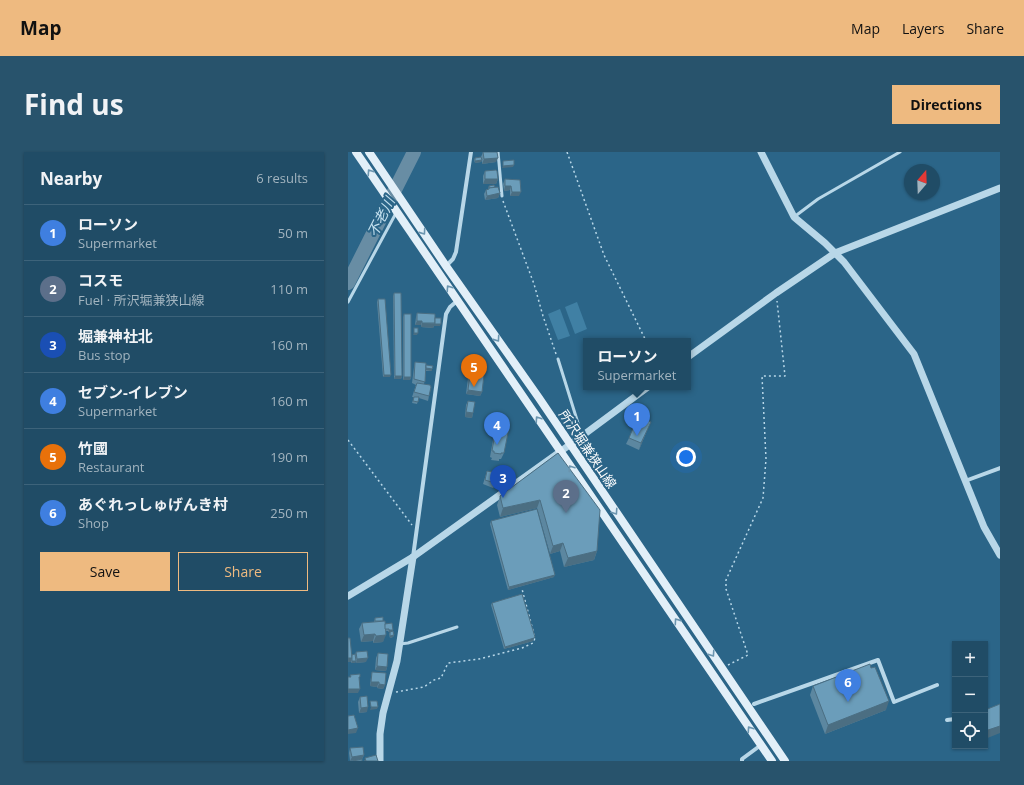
<!DOCTYPE html>
<meta charset="utf-8">
<style>
:root{--surface:#204c66;--page:#28536c;--text:#f1f3f6;--muted:#a2b4bf;--line:#3d637a;--accent:#eeba80}
body{margin:0;font-family:"Open Sans","Noto Sans JP",sans-serif;background:var(--page);color:var(--text)}
.controls{position:absolute;right:12px;bottom:12px;display:grid;overflow:hidden;border-radius:0px;box-shadow:0 1px 3px #0004}
.controls button{width:36px;height:36px;display:grid;place-items:center;padding:0;border:0;border-bottom:1px solid var(--line);background:var(--surface);color:var(--text);font:20px sans-serif}
.compass{position:absolute;left:556px;top:12px;width:36px;height:36px;border-radius:50%;background:var(--surface);box-shadow:0 1px 3px #0004;rotate:19deg}
.you{position:absolute;left:338px;top:305px;width:14px;height:14px;margin:-10px;border:3px solid #fff;border-radius:50%;background:#1a73e8;box-shadow:0 0 0 6px #1a73e833}
.badge{display:grid;place-items:center;width:26px;height:26px;border-radius:50%;background:var(--accent);color:#fff;font-size:13px;font-weight:700}
.pin{position:absolute;translate:-50% -33px;filter:drop-shadow(0 1px 2px #0008)}
.pin::after{content:'';position:absolute;top:21px;width:14px;height:12px;background:inherit;clip-path:polygon(0 0,100% 0,50% 100%)}
.popup{position:absolute;left:235px;top:186px;width:108px;height:52px;box-sizing:border-box;display:grid;place-content:center;border-radius:0px;background:var(--surface);filter:drop-shadow(0 1px 3px #0005);font-size:13px;white-space:nowrap;color:var(--muted)}
.popup b{font-size:15px;color:var(--text)}
.popup::after{content:'';position:absolute;left:50%;top:100%;margin-left:-8px;border:8px solid transparent;border-top-color:var(--surface)}
.list{margin:0;padding:0;list-style:none}
h2{display:flex;justify-content:space-between;align-items:center;height:52px;margin:0;padding:0 16px;font-size:17px}
h2 small{font-size:13px;font-weight:400;color:var(--muted)}
.list li{display:grid;grid-template-columns:26px 1fr auto;gap:12px;align-items:center;box-sizing:border-box;height:56px;padding:0 16px;border-top:1px solid var(--line)}
.list b{display:block;font-size:15px;white-space:nowrap}
.list p{margin:0;font-size:13px;white-space:nowrap;color:var(--muted)}
.list em{font-size:13px;font-style:normal;color:var(--muted)}
.actions{display:flex;gap:8px;padding:12px 16px}
.actions a{flex:1;padding:9px 0;border:1px solid var(--accent);border-radius:0px;text-align:center;font-size:14px;color:var(--accent)}
.actions .main{background:var(--accent);color:#111}
.icon{flex:none;width:22px;height:22px;fill:none;stroke:currentColor;stroke-width:2;stroke-linecap:round;stroke-linejoin:round}
.map{position:relative;flex:none;width:652px;height:609px;overflow:hidden;border-radius:0px}
header{display:flex;align-items:center;gap:24px;box-sizing:border-box;height:56px;padding:0 20px;background:var(--accent);color:#111}
header strong{font-size:19px}
nav{display:flex;gap:22px;margin-inline-start:auto;font-size:14px}
.intro{display:flex;align-items:center;justify-content:space-between;box-sizing:border-box;height:96px;padding:0 24px}
h1{margin:0;font-size:28px}
.button{padding:10px 18px;border-radius:0px;background:var(--accent);color:#111;font-size:14px;font-weight:700}
main{display:flex;gap:24px;padding:0 24px}
aside{flex:1;background:var(--surface);border-radius:0px;box-shadow:0 1px 3px #0004}
.map>svg:first-child{display:block}
.green{fill:#4080a4}
.lines{fill:none;stroke-linecap:round;stroke-linejoin:round}
.river{stroke:#688da4;stroke-width:14}
.path{stroke:#b8d7e8;stroke-width:1.5;stroke-dasharray:2 3;stroke-linecap:butt}
.service{stroke:#b8d7e8;stroke-width:3}
.minor{stroke:#b8d7e8;stroke-width:4}
.tertiary{stroke:#b8d7e8;stroke-width:7}
.secondary{stroke:#e2eff8;stroke-width:8}
.wall{fill:#5c87a0}
.shaded-wall{fill:#4b6e82}
.building{fill:#6b9dba;stroke:#4b6e82}
.oneway{stroke:#6b95af}
.labels{text-anchor:middle;stroke-width:4;stroke-linejoin:round;paint-order:stroke}
.street-label{font-size:13px;fill:#fff;stroke:#2b6588}
.water-label{font-size:14px;font-style:italic;fill:#c4e0ef;stroke:#2b6588}
</style>
<header>
<strong>Map</strong>
<nav><a>Map</a><a>Layers</a><a>Share</a></nav>
</header>
<div class="intro"><h1>Find us</h1><a class="button">Directions</a></div>
<main>
<aside>
<h2>Nearby<small>6 results</small></h2>
<ul class="list">
<li><span class="badge" style="background:#3f7fe0">1</span><div><b>ローソン</b><p>Supermarket</p></div><em>50 m</em></li>
<li><span class="badge" style="background:#5c6f8a">2</span><div><b>コスモ</b><p>Fuel · 所沢堀兼狭山線</p></div><em>110 m</em></li>
<li><span class="badge" style="background:#1a4fb4">3</span><div><b>堀兼神社北</b><p>Bus stop</p></div><em>160 m</em></li>
<li><span class="badge" style="background:#3f7fe0">4</span><div><b>セブン-イレブン</b><p>Supermarket</p></div><em>160 m</em></li>
<li><span class="badge" style="background:#e8710a">5</span><div><b>竹國</b><p>Restaurant</p></div><em>190 m</em></li>
<li><span class="badge" style="background:#3f7fe0">6</span><div><b>あぐれっしゅげんき村</b><p>Shop</p></div><em>250 m</em></li>
</ul>
<div class="actions"><a class="main">Save</a><a>Share</a></div>
</aside>
<div class="map">
<svg width="652" height="609" viewBox="0 0 652 609">
<rect width="100%" height="100%" fill="#2b6588"/>
<g class="green">
<polygon points="229,150 239,177 227,182 217,155"/>
<polygon points="212,157 222,184 210,188 200,162"/>
</g>
<g class="lines">
<polyline class="river" points="0,131 66,0"/>
<g class="path">
<polyline points="219,0 256,103 298,189"/>
<polyline points="155,49 186,132 195,164 208,202"/>
<polyline points="0,288 64,373"/>
<polyline points="380,513 400,503 378,437 378,428 415,346 418,307 414,224 437,224 429,149"/>
<polyline points="48,540 76,535 86,528 93,526 100,511 131,507 174,496 185,491 187,486 174,437"/>
</g>
<g class="service">
<polyline points="150,0 154,44"/>
<polyline points="446,65 470,47 552,0"/>
<polyline points="0,150 48,61"/>
<polyline points="210,207 234,284"/>
<polyline points="52,492 60,491 109,475"/>
</g>
<g class="minor">
<polyline points="98,114 105,107 108,100 123,0"/>
<polyline points="617,329 652,316"/>
<polyline points="65,405 98,162 102,155 109,149"/>
<polyline points="406,552 530,508 546,550 589,533"/>
<polyline points="599,568 607,567"/>
<polyline points="394,609 394,607 413,593"/>
</g>
<g class="tertiary">
<polyline points="413,0 446,65 477,91 496,110 566,202 636,375 652,403"/>
<polyline points="340,205 428,141 487,101 652,36"/>
<polyline points="0,444 65,405 234,284 300,235"/>
<polyline points="32,609 32,582 35,561 49,509 65,405"/>
</g>
<g class="secondary">
<polyline points="8,0 424,609"/>
<polyline points="21,0 98,114 191,246 437,609"/>
</g>
</g>
<g class="wall">
<polygon points="135,0 148,10 134,12 134,8 133,10 127,11 126,8 127,6 133,5"/>
<polygon points="137,19 150,27 148,32 135,32 135,24"/>
<polygon points="157,27 171,44 162,44 162,38 156,39 155,32"/>
<polygon points="141,34 147,35 152,41 150,46 137,48 136,42 138,38 140,37"/>
<polygon points="46,141 54,224 53,227 46,227 45,144"/>
<polygon points="30,147 42,225 35,225 29,150"/>
<polygon points="69,161 87,166 92,174 86,174 85,176 73,175 73,173 67,173 68,165"/>
<polygon points="56,162 63,225 62,228 55,228 55,165"/>
<polygon points="67,210 78,213 84,219 78,219 76,232 81,244 80,249 71,246 69,252 64,251 66,245 64,245 68,233 64,231 66,215"/>
<polygon points="122,221 134,240 132,244 118,242 120,226"/>
<polygon points="120,249 125,261 124,266 117,265 118,253"/>
<polygon points="148,275 156,301 153,307 151,307 151,309 143,308 144,306 142,305 146,282"/>
<polygon points="300,276 291,298 278,292 281,286"/>
<polygon points="210,301 249,399 246,408 216,415 212,399 202,402 189,356 152,365 149,353 152,344"/>
<polygon points="139,319 152,332 151,336 146,335 145,336 135,332"/>
<polygon points="143,369 206,425 160,438 142,372"/>
<polygon points="144,451 185,489 156,497 143,453"/>
<polygon points="27,466 35,469 37,472 45,478 44,480 46,483 45,485 42,486 41,482 42,480 40,480 40,479 37,479 35,490 25,491 25,489 13,490 11,477 14,471 26,470"/>
<polygon points="0,486 4,503 7,504 8,500 18,510 8,511 7,509 7,511 3,511 3,509 3,510 0,510"/>
<polygon points="30,501 39,515 38,519 27,518 28,506"/>
<polygon points="24,520 37,533 35,537 29,536 29,535 22,534 23,525"/>
<polygon points="465,534 538,558 477,582 462,543"/>
<polygon points="12,545 19,560 11,561 10,550"/>
<polygon points="2,596 16,603 14,607 2,609 1,601"/>
</g>
<g class="shaded-wall">
<polygon points="150,6 148,10 134,12 136,7"/>
<polygon points="134,8 133,10 127,11 127,9"/>
<polygon points="166,13 165,15 154,16 155,14"/>
<polygon points="137,27 150,27 148,32 135,32"/>
<polygon points="157,34 163,34 162,38 156,39"/>
<polygon points="164,40 173,40 171,44 162,44"/>
<polygon points="152,41 150,46 137,48 139,44"/>
<polygon points="69,169 74,169 73,173 67,173"/>
<polygon points="74,171 93,172 92,174 86,174 85,176 73,175"/>
<polygon points="66,181 70,181 69,183 65,183"/>
<polygon points="78,216 84,217 84,219 77,218"/>
<polygon points="36,223 43,223 42,225 35,225"/>
<polygon points="47,224 54,224 53,227 46,227"/>
<polygon points="56,225 63,225 62,228 55,228"/>
<polygon points="120,238 134,240 132,244 118,242"/>
<polygon points="118,260 125,261 124,266 117,265"/>
<polygon points="303,270 300,276 291,298 293,291"/>
<polygon points="192,348 189,356 152,365 155,356"/>
<polygon points="215,391 212,399 202,402 205,394"/>
<polygon points="249,399 246,408 216,415 220,406"/>
<polygon points="207,423 206,425 160,438 161,435"/>
<polygon points="41,478 45,478 44,480 40,480"/>
<polygon points="27,482 25,489 13,490 16,483"/>
<polygon points="38,483 35,490 25,491 28,484"/>
<polygon points="46,483 45,485 42,486 42,484"/>
<polygon points="186,486 185,489 156,497 157,495"/>
<polygon points="0,506 4,506 3,510 0,510"/>
<polygon points="20,506 18,510 8,511 9,507"/>
<polygon points="4,509 8,509 7,511 3,511"/>
<polygon points="29,514 39,515 38,519 27,518"/>
<polygon points="23,530 31,530 29,535 22,534"/>
<polygon points="31,532 37,533 35,537 29,536"/>
<polygon points="0,537 12,537 10,541 0,541"/>
<polygon points="541,549 538,558 477,582 480,573"/>
<polygon points="20,555 19,560 11,561 13,556"/>
<polygon points="23,555 30,555 29,557 22,558"/>
<polygon points="652,574 652,581 637,587 637,579"/>
<polygon points="10,576 8,581 0,582 0,578"/>
<polygon points="16,603 14,607 2,609 4,605"/>
</g>
<g class="building">
<polygon points="135,0 149,0 150,6 136,7"/>
<polygon points="133,5 134,8 127,9 127,6"/>
<polygon points="166,8 166,13 155,14 155,9"/>
<polygon points="148,18 149,19 150,27 137,27 137,19"/>
<polygon points="157,27 172,28 173,40 164,40 163,34 157,34"/>
<polygon points="146,33 147,35 141,36 141,34"/>
<polygon points="150,35 152,41 139,44 138,38 141,37 141,36"/>
<polygon points="46,141 53,141 54,224 47,224"/>
<polygon points="30,147 37,147 43,223 36,223"/>
<polygon points="69,161 87,162 87,171 74,171 74,169 69,169"/>
<rect x="56" y="162" width="7" height="63"/>
<rect x="87" y="166" width="6" height="6"/>
<rect x="66" y="176" width="4" height="5"/>
<polygon points="67,210 78,211 77,230 66,227"/>
<polygon points="78,213 85,214 84,217 78,216"/>
<polygon points="122,221 136,223 134,240 120,238"/>
<polygon points="69,231 82,233 83,235 81,244 66,240"/>
<polygon points="66,245 71,245 70,250 65,249"/>
<polygon points="120,249 127,250 125,261 118,260"/>
<polygon points="292,265 303,270 293,291 281,286 288,269 289,270"/>
<polygon points="148,275 161,276 156,301 153,301 153,302 146,301 146,299 144,299"/>
<polygon points="210,301 252,358 249,399 220,406 215,391 205,394 192,348 155,356 152,344"/>
<polygon points="139,319 154,322 152,332 147,330 147,331 137,328"/>
<polygon points="189,357 207,423 161,435 143,369"/>
<polygon points="174,442 187,485 186,486 157,495 144,451"/>
<polygon points="35,465 35,469 27,469 27,466"/>
<polygon points="37,469 38,483 28,484 27,482 16,483 14,471"/>
<polygon points="44,471 45,478 41,478 41,477 37,477 37,472"/>
<polygon points="45,479 46,483 42,484 42,480"/>
<polygon points="0,486 2,486 4,506 0,506"/>
<polygon points="19,499 20,506 9,507 8,500"/>
<polygon points="30,501 40,502 39,515 29,514"/>
<polygon points="7,502 8,509 4,509 4,503"/>
<polygon points="522,512 523,516 527,515 541,549 480,573 465,534"/>
<polygon points="24,520 38,521 37,533 31,532 31,530 23,530"/>
<polygon points="12,522 12,525 11,525 12,537 0,537 0,525 3,525 2,523"/>
<polygon points="19,544 20,555 13,556 12,545"/>
<polygon points="22,549 29,549 30,555 23,555"/>
<polygon points="652,552 652,574 637,579 637,558"/>
<polygon points="6,563 10,576 0,578 0,564"/>
<polygon points="15,595 16,603 4,605 2,596"/>
<polygon points="28,603 30,609 16,609 18,609 17,606"/>
<polygon points="14,607 14,609 5,609"/>
</g>
<defs><path id="oneway-chevron" d="M-2-3.5L2.5 0L-2 3.5" fill="none" stroke-width="1.6" stroke-linecap="round" stroke-linejoin="round"/></defs>
<g class="oneway">
<use href="#oneway-chevron" transform="translate(22 20) rotate(-124)"/>
<use href="#oneway-chevron" transform="translate(75 80) rotate(55)"/>
<use href="#oneway-chevron" transform="translate(101 136) rotate(-124)"/>
<use href="#oneway-chevron" transform="translate(149 187) rotate(55)"/>
<use href="#oneway-chevron" transform="translate(190 267) rotate(-124)"/>
<use href="#oneway-chevron" transform="translate(223 316) rotate(-124)"/>
<use href="#oneway-chevron" transform="translate(267 360) rotate(56)"/>
<use href="#oneway-chevron" transform="translate(329 469) rotate(-125)"/>
<use href="#oneway-chevron" transform="translate(364 502) rotate(56)"/>
<use href="#oneway-chevron" transform="translate(402 577) rotate(-124)"/>
</g>
<g class="labels">
<g class="street-label">
<text transform="translate(240 297) rotate(56)" y="5">所沢堀兼狭山線</text>
</g>
<g class="water-label">
<text transform="translate(33 65) rotate(-63)" y="5">不老川</text>
</g>
</g>
</svg>
<div class="controls">
<button>+</button>
<button>−</button>
<button><svg class="icon" aria-label="locate" viewBox="0 0 24 24"><circle cx="12" cy="12" r="6"/><path d="M12 2v4M12 18v4M2 12h4M18 12h4"/></svg></button>
</div>
<svg class="compass" viewBox="-18 -18 36 36"><path d="M0-13l5 13h-10z" fill="#e53935"/><path d="M0 13l5-13h-10z" fill="#a2b4bf"/></svg>
<div class="you"></div>
<div class="pin badge" style="left:289px;top:284px;background:#3f7fe0">1</div>
<div class="popup"><b>ローソン</b>Supermarket</div>
<div class="pin badge" style="left:218px;top:361px;background:#5c6f8a">2</div>
<div class="pin badge" style="left:155px;top:346px;background:#1a4fb4">3</div>
<div class="pin badge" style="left:149px;top:293px;background:#3f7fe0">4</div>
<div class="pin badge" style="left:126px;top:235px;background:#e8710a">5</div>
<div class="pin badge" style="left:500px;top:550px;background:#3f7fe0">6</div>
</div>
</main>
